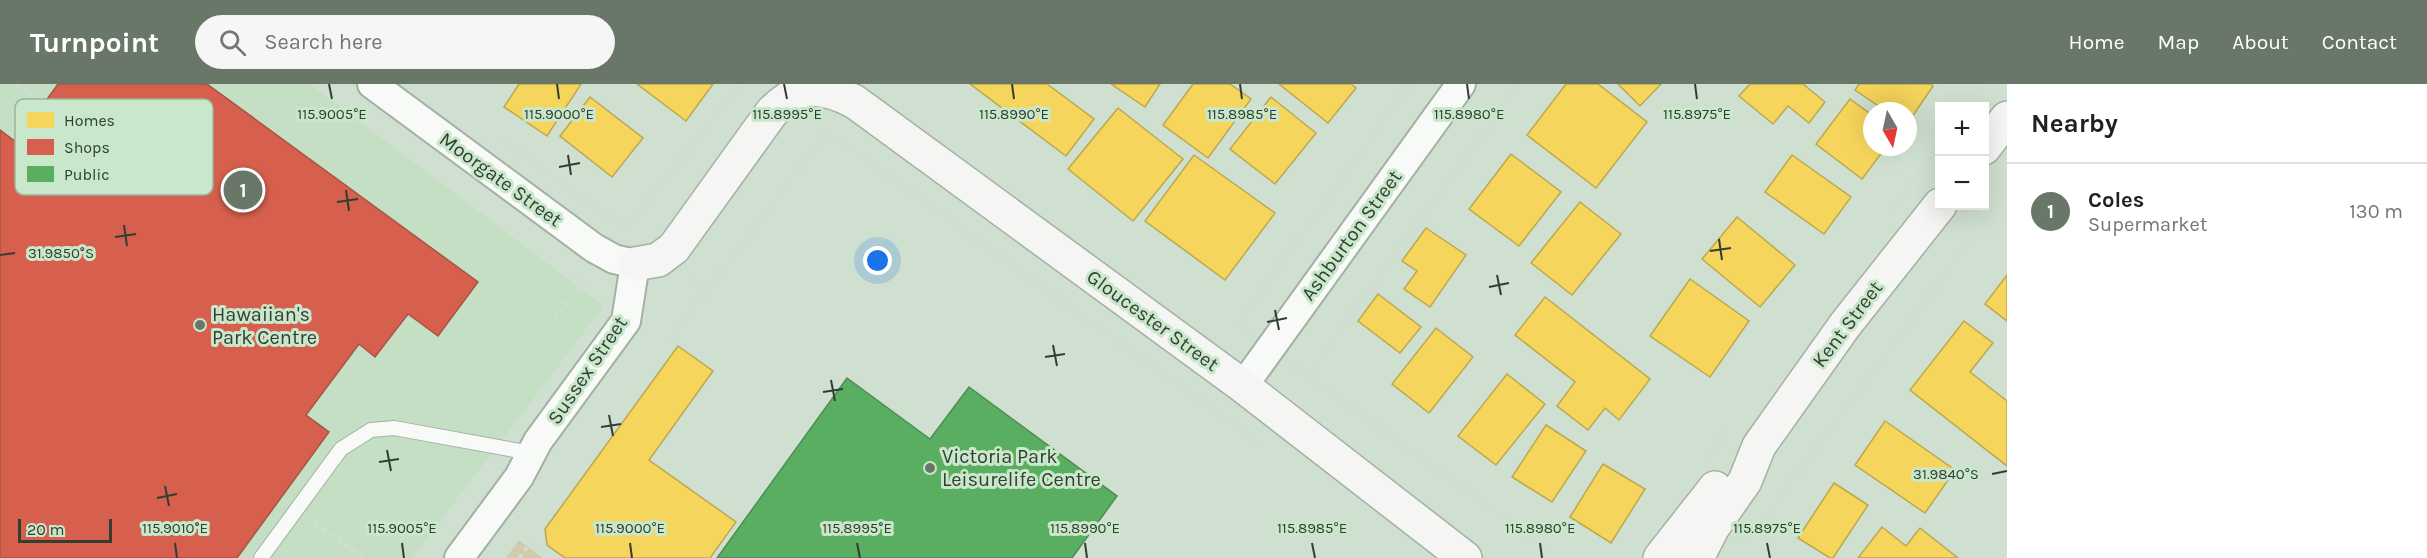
<!DOCTYPE html>
<meta charset="utf-8">
<style>
:root{--surface:#fff;--page:#f6f6f6;--text:#202124;--muted:#757577;--line:#e0e0e0;--accent:#697769}
body{margin:0;font-family:Karla,sans-serif;background:var(--page);color:var(--text)}
.controls{position:absolute;right:18px;top:18px;display:grid;overflow:hidden;border-radius:0px;box-shadow:0 6px 24px #0002}
.controls button{width:54px;height:54px;display:grid;place-items:center;padding:0;border:0;border-bottom:2px solid var(--line);background:var(--surface);color:var(--text);font:30px sans-serif}
.compass{position:absolute;left:1863px;top:18px;width:54px;height:54px;border-radius:50%;background:var(--surface);box-shadow:0 6px 24px #0002;rotate:171deg}
.scale{position:absolute;left:18px;bottom:15px;width:94px;box-sizing:border-box;padding-left:6px;border:3px solid #323e32;border-top:0;font-size:16px;line-height:21px;white-space:nowrap;color:#323e32;-webkit-text-stroke:4px #c9e7ca;paint-order:stroke}
.you{position:absolute;left:878px;top:177px;width:21px;height:21px;margin:-15px;border:4px solid #fff;border-radius:50%;background:#1a73e8;box-shadow:0 0 0 9px #1a73e833}
.badge{display:grid;place-items:center;width:39px;height:39px;border-radius:50%;background:var(--accent);color:#fff;font-size:20px;font-weight:700}
.pin{position:absolute;translate:-50% -50%;border:3px solid #fff;box-shadow:0 2px 6px #0006}
.list{margin:0;padding:0;list-style:none}
h2{display:flex;justify-content:space-between;align-items:center;height:78px;margin:0;padding:0 24px;font-size:26px}
h2 small{font-size:20px;font-weight:400;color:var(--muted)}
.list li{display:grid;grid-template-columns:39px 1fr auto;gap:18px;align-items:center;box-sizing:border-box;height:96px;padding:0 24px;border-top:2px solid var(--line)}
.list b{display:block;font-size:22px;white-space:nowrap}
.list p{margin:0;font-size:20px;white-space:nowrap;color:var(--muted)}
.list em{font-size:20px;font-style:normal;color:var(--muted)}
.icon{flex:none;width:33px;height:33px;fill:none;stroke:currentColor;stroke-width:2;stroke-linecap:round;stroke-linejoin:round}
.map{position:relative;flex:none;width:2007px;height:474px;overflow:hidden}
header{display:flex;align-items:center;gap:36px;box-sizing:border-box;height:84px;padding:0 30px;background:var(--accent);color:#fff}
header strong{font-size:28px}
nav{display:flex;gap:33px;margin-inline-start:auto;font-size:21px}
.search{width:420px;height:54px;background:var(--page);display:flex;align-items:center;gap:15px;box-sizing:border-box;padding:0 21px;border-radius:33px;color:var(--muted);font-size:22px}
main{display:flex}
aside{flex:1;background:var(--surface)}
.map>svg:first-child{display:block}
.built{fill:#c4dfc4}
.green{fill:#cfccad}
.homes{fill:#f6d55c;stroke:#bba84f;stroke-width:1.5}
.shops{fill:#d6604d;stroke:#a55645;stroke-width:1.5}
.public{fill:#5aae61;stroke:#4e8c53;stroke-width:1.5}
.lines{fill:none;stroke-linecap:round;stroke-linejoin:round}
.lane-casing{stroke:#a3b0a3;stroke-width:16}
.street-casing{stroke:#a3b0a3;stroke-width:32}
.secondary-casing{stroke:#a3b0a3;stroke-width:36}
.path{stroke:#d5dad5;stroke-width:4;stroke-dasharray:4.5 4.5;stroke-linecap:butt}
.lane{stroke:#f8faf8;stroke-width:14}
.street{stroke:#f8faf8;stroke-width:28}
.secondary{stroke:#f5f6f4;stroke-width:33}
.ticks{fill:none;stroke:#323e32;stroke-width:2}
.poi-dot{fill:#697769;stroke:#c9e7ca;stroke-width:2}
.labels{text-anchor:middle;stroke-width:6;stroke-linejoin:round;paint-order:stroke}
.street-label{font-size:20px;fill:#323e32;stroke:#c9e7ca}
.poi-label{font-size:20px;fill:#323e32;stroke:#c9e7ca;text-anchor:start}
.key{fill:#c9e7ca;stroke:#9cb49c;stroke-width:1.5}
.key-label{font-size:16px;fill:#323e32}
.ticks-label{font-size:15px;text-anchor:middle;fill:#323e32;stroke:#c9e7ca;stroke-width:6;stroke-linejoin:round;paint-order:stroke}
</style>
<header>
<strong>Turnpoint</strong>
<div class="search"><svg class="icon" aria-label="search" viewBox="0 0 24 24"><circle cx="10" cy="10" r="6"/><path d="M15 15l6 6"/></svg>Search here</div>
<nav><a>Home</a><a>Map</a><a>About</a><a>Contact</a></nav>
</header>
<main>
<div class="map">
<svg width="2007" height="474" viewBox="0 0 2007 474">
<rect width="100%" height="100%" fill="#d0e0d0"/>
<polygon class="built" points="0,0 310,0 604,222 412,474 0,474"/>
<polygon class="green" points="519,456 543,474 506,474"/>
<g class="homes">
<polygon points="519,0 581,0 547,52 504,23"/>
<polygon points="637,0 713,0 686,37"/>
<polygon points="970,0 1047,0 1094,35 1066,72"/>
<polygon points="1111,0 1160,0 1145,23"/>
<polygon points="1193,0 1230,0 1251,15 1208,74 1163,41"/>
<polygon points="1279,0 1351,0 1356,4 1328,39"/>
<polygon points="1566,0 1598,0 1647,38 1596,104 1527,51"/>
<polygon points="1618,0 1661,0 1640,22"/>
<polygon points="1750,0 1803,0 1825,18 1809,39 1788,22 1773,40 1739,12"/>
<polygon points="1859,0 1931,0 1933,2 1908,39 1908,27 1886,27 1855,6"/>
<polygon points="590,13 643,54 612,93 560,52"/>
<polygon points="1271,13 1316,49 1275,100 1230,65"/>
<polygon points="1850,15 1872,31 1872,63 1886,63 1862,95 1816,60"/>
<polygon points="1118,24 1183,75 1133,137 1068,85"/>
<polygon points="1511,70 1561,108 1519,162 1469,125"/>
<polygon points="1194,71 1275,129 1225,196 1145,137"/>
<polygon points="1792,71 1851,113 1824,150 1765,108"/>
<polygon points="1580,118 1621,150 1572,211 1531,179"/>
<polygon points="1737,133 1795,181 1760,223 1702,175"/>
<polygon points="1426,144 1466,171 1430,223 1404,205 1417,187 1402,177"/>
<polygon points="2007,191 2007,237 1985,220"/>
<polygon points="1690,195 1749,237 1710,293 1650,252"/>
<polygon points="1378,210 1421,243 1400,269 1358,237"/>
<polygon points="1545,213 1650,295 1619,336 1605,324 1588,346 1557,322 1575,298 1515,251"/>
<polygon points="1964,237 1993,259 1970,288 2007,317 2007,382 1910,306"/>
<polygon points="1436,244 1473,273 1429,329 1392,300"/>
<polygon points="678,262 713,287 649,376 736,438 710,474 565,474 547,461 545,445"/>
<polygon points="1507,290 1545,320 1496,381 1458,352"/>
<polygon points="1885,337 1955,386 1925,429 1855,381"/>
<polygon points="1546,341 1586,367 1552,418 1512,393"/>
<polygon points="1603,380 1645,405 1611,459 1570,433"/>
<polygon points="1834,399 1868,421 1833,474 1830,474 1798,454"/>
<polygon points="1882,443 1906,462 1920,444 1958,474 1858,474"/>
</g>
<polygon class="shops" points="58,0 207,0 478,198 438,252 408,230 375,273 359,260 306,331 329,348 237,474 0,474 0,46 16,58"/>
<polygon class="public" points="847,294 930,355 969,303 1117,412 1072,474 717,474"/>
<g class="lines">
<defs>
<polyline id="lane" points="261,474 341,365 371,346 394,344 531,369"/>
<g id="street">
<polyline points="372,0 594,164 614,175 635,180 626,237 538,357 519,393 459,474"/>
<polyline points="1243,302 1461,0"/>
</g>
<g id="secondary">
<polyline points="1984,64 2007,34"/>
<path d="M635,180L658,176L674,164L772,28C800,0 820,0 855,18L1243,302L1465,474"/>
<polyline points="1660,474 1715,404"/>
<polyline points="1697,474 1713,443 1745,397 1759,362 1845,241 1940,121"/>
</g>
</defs>
<use href="#lane" class="lane-casing"/>
<use href="#street" class="street-casing"/>
<use href="#secondary" class="secondary-casing"/>
<g class="path">
<polyline points="16,0 38,15"/>
<polyline points="1519,0 1308,291 1558,474"/>
<polyline points="1968,22 1984,0"/>
<polyline points="813,38 1262,361"/>
<polyline points="503,56 618,140"/>
<polyline points="1890,127 1940,60"/>
<polyline points="624,147 741,0"/>
<polyline points="689,192 707,206"/>
<polyline points="554,235 587,193"/>
<polyline points="1248,246 1239,238 1410,0"/>
<polyline points="669,256 826,49"/>
<polyline points="1294,281 1308,291"/>
<polyline points="1708,373 1728,345"/>
<polyline points="1761,439 2007,107"/>
<polyline points="315,440 364,474"/>
<polyline points="1744,460 1760,437"/>
<polyline points="519,474 531,458 553,474"/>
</g>
<use href="#lane" class="lane"/>
<use href="#street" class="street"/>
<use href="#secondary" class="secondary"/>
</g>
<path class="ticks" d="M329,0L332,15M557,0L559,15M784,0L787,15M1012,0L1014,15M1240,0L1242,15M1467,0L1469,15M1695,0L1697,15M568,71L571,91M559,83L580,79M346,106L349,127M337,118L358,115M124,141L127,162M115,153L136,150M1719,155L1722,176M1710,167L1731,164M0,171L15,169M1497,191L1501,211M1489,203L1509,199M1275,226L1279,246M1267,238L1287,234M1053,261L1057,282M1045,273L1065,270M831,296L835,317M823,308L843,305M609,331L613,352M601,343L621,340M387,366L391,387M379,378L399,375M1992,390L2007,387M165,402L169,422M157,414L177,410M175,459L177,474M402,459L404,474M630,459L632,474M857,459L860,474M1085,459L1087,474M1312,459L1315,474M1540,459L1542,474M1767,459L1770,474"/>
<g class="poi-dot">
<circle cx="200" cy="241" r="6"/>
<circle cx="930" cy="384" r="6"/>
</g>
<g class="labels">
<g class="street-label">
<text transform="translate(501 95) rotate(36)" y="7">Moorgate Street</text>
<text transform="translate(1351 151) rotate(-54)" y="7">Ashburton Street</text>
<text transform="translate(1153 236) rotate(36)" y="7">Gloucester Street</text>
<text transform="translate(1847 240) rotate(-53)" y="7">Kent Street</text>
<text transform="translate(587 286) rotate(-56)" y="7">Sussex Street</text>
</g>
<g class="poi-label">
<text x="212" y="237">Hawaiian's<tspan x="212" dy="23">Park Centre</tspan></text>
<text x="942" y="379">Victoria Park<tspan x="942" dy="23">Leisurelife Centre</tspan></text>
</g>
</g>
<rect x="15" y="15" width="198" height="96" rx="9" class="key"/>
<rect x="27" y="28" width="27" height="16" fill="#f6d55c"/>
<rect x="27" y="55" width="27" height="16" fill="#d6604d"/>
<rect x="27" y="82" width="27" height="16" fill="#5aae61"/>
<g class="key-label">
<text x="64" y="42">Homes</text>
<text x="64" y="69">Shops</text>
<text x="64" y="96">Public</text>
</g>
<g class="ticks-label">
<text x="332" y="35">115.9005°E</text>
<text x="559" y="35">115.9000°E</text>
<text x="787" y="35">115.8995°E</text>
<text x="1014" y="35">115.8990°E</text>
<text x="1242" y="35">115.8985°E</text>
<text x="1469" y="35">115.8980°E</text>
<text x="1697" y="35">115.8975°E</text>
<text x="61" y="174">31.9850°S</text>
<text x="1946" y="395">31.9840°S</text>
<text x="175" y="449">115.9010°E</text>
<text x="402" y="449">115.9005°E</text>
<text x="630" y="449">115.9000°E</text>
<text x="857" y="449">115.8995°E</text>
<text x="1085" y="449">115.8990°E</text>
<text x="1312" y="449">115.8985°E</text>
<text x="1540" y="449">115.8980°E</text>
<text x="1767" y="449">115.8975°E</text>
</g>
</svg>
<div class="controls">
<button>+</button>
<button>−</button>
</div>
<svg class="compass" viewBox="-18 -18 36 36"><path d="M0-13l5 13h-10z" fill="#e53935"/><path d="M0 13l5-13h-10z" fill="#757577"/></svg>
<div class="scale">20 m</div>
<div class="you"></div>
<div class="pin badge" style="left:243px;top:106px">1</div>
</div>
<aside>
<h2>Nearby<small></small></h2>
<ul class="list">
<li><span class="badge">1</span><div><b>Coles</b><p>Supermarket</p></div><em>130 m</em></li>
</ul>
</aside>
</main>
